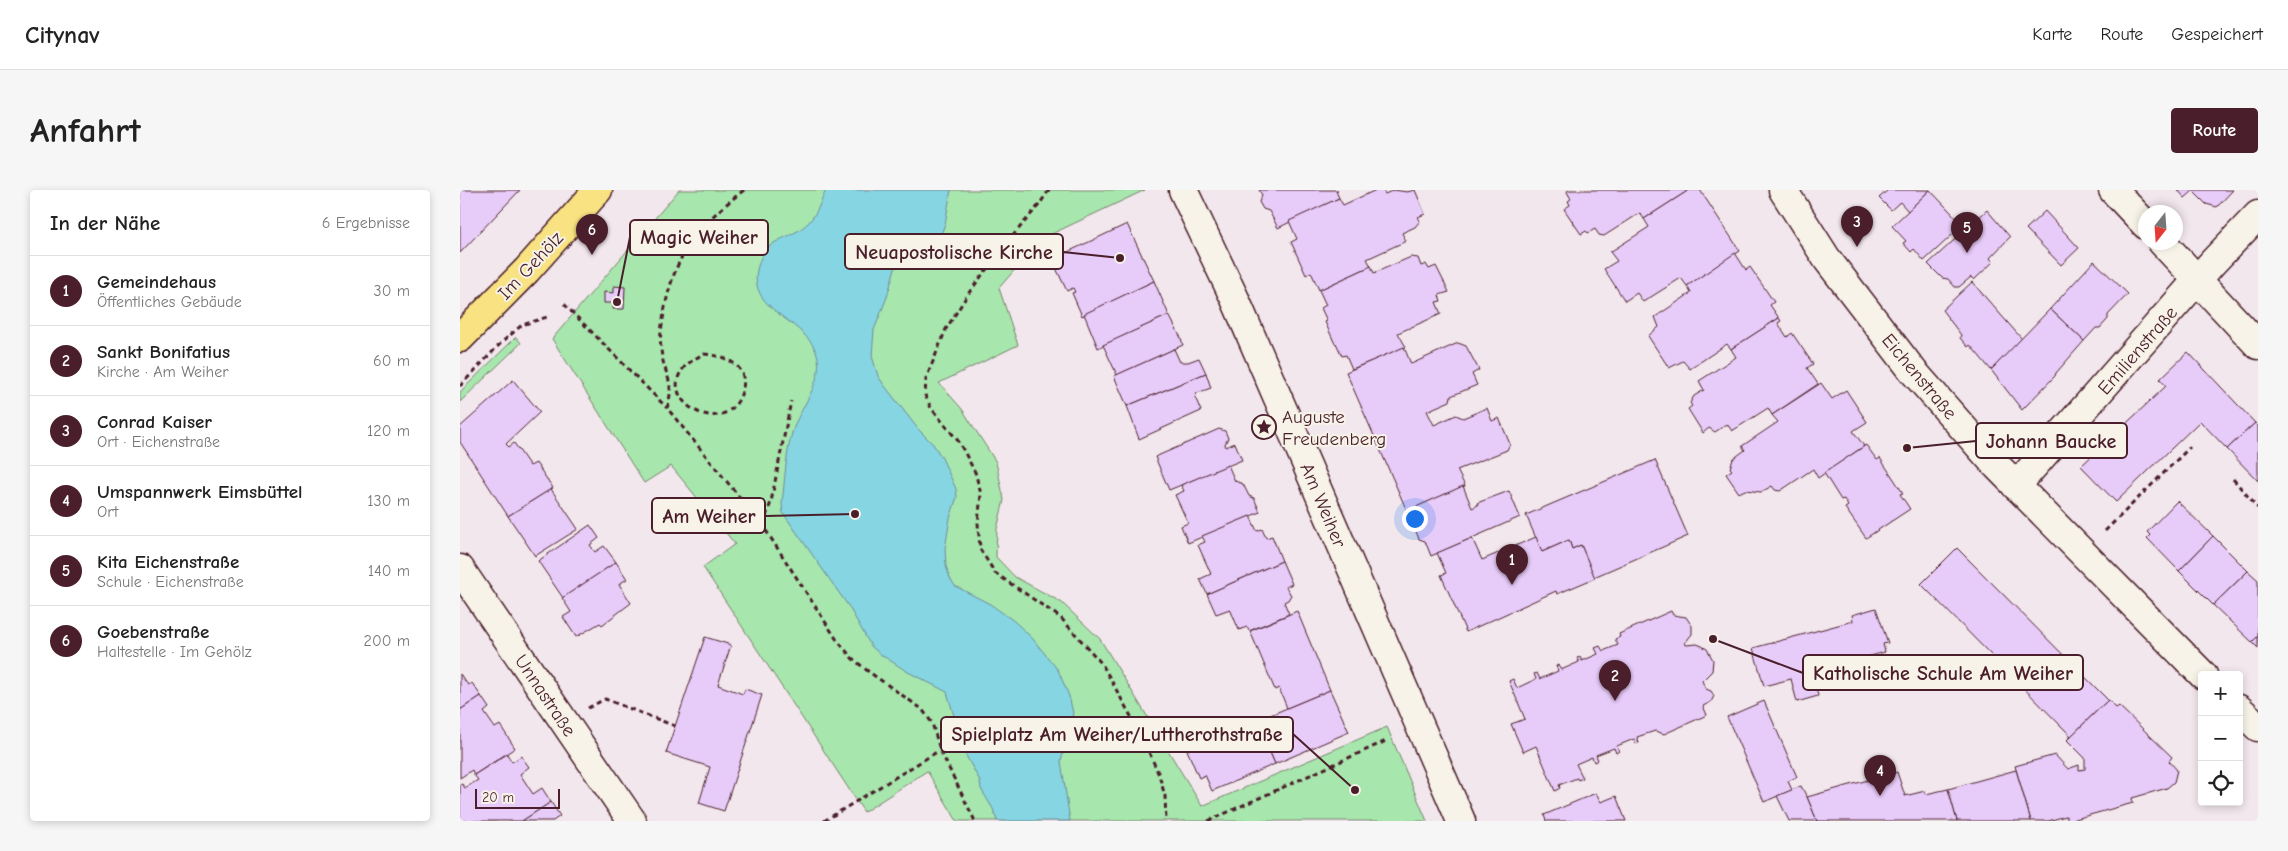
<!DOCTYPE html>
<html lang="de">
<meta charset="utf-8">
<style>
:root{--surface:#fff;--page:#f6f6f6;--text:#222;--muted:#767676;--line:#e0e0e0;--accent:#4a1f2b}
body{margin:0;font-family:"Comic Neue",sans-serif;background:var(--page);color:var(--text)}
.controls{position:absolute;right:15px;bottom:15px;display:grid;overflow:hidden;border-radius:5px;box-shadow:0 2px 8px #0003}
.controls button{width:45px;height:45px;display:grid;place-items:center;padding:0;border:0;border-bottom:1px solid var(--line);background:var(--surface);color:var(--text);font:25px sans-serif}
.compass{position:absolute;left:1678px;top:15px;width:45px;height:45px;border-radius:50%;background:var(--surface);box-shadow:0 2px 8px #0003;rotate:197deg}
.scale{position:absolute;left:15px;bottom:12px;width:85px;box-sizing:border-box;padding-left:5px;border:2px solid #4a1f2b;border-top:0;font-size:14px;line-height:18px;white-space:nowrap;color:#4a1f2b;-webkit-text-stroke:4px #f7f3e8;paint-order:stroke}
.you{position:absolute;left:954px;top:328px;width:18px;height:18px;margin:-12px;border:4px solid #fff;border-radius:50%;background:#1a73e8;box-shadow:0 0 0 8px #1a73e833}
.badge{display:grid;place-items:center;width:32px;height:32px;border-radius:50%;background:var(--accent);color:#fff;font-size:16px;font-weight:700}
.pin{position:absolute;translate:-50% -41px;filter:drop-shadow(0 1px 2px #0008)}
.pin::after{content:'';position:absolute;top:26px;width:18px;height:15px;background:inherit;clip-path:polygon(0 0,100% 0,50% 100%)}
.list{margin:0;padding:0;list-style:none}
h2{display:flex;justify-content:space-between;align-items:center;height:65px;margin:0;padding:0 20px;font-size:21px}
h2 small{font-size:16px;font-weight:400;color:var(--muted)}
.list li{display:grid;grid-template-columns:32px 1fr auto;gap:15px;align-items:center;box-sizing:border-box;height:70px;padding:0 20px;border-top:1px solid var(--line)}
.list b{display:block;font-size:19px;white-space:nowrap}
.list p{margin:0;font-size:16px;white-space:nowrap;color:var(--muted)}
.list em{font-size:16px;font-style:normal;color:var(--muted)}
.icon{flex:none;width:28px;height:28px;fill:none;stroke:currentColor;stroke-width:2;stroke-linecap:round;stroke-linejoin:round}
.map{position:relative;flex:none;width:1798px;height:631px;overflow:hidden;border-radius:5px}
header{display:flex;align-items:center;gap:30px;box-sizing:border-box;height:70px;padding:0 25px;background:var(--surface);border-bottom:1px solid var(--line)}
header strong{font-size:24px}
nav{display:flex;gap:28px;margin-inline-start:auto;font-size:18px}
.intro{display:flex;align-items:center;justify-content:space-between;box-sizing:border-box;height:120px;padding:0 30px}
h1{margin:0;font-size:35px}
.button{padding:12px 22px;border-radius:5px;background:var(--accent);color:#fff;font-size:18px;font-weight:700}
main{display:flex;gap:30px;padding:0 30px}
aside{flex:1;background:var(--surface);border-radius:5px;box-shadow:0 2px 8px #0003}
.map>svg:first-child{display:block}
.green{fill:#a7e6ad;stroke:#78826c}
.water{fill:#86d5e3;stroke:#6e8c99}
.building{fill:#e7cbf9;stroke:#4a1f2b}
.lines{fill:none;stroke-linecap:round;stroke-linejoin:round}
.minor-casing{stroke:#4a1f2b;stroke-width:31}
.primary-casing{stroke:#4a1f2b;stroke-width:31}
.path{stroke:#4a1f2b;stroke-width:3;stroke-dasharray:5 4;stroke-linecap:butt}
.minor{stroke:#f7f3e8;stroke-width:28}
.primary{stroke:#f8e281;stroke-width:28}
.labels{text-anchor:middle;stroke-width:4;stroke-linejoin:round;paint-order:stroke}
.street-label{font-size:19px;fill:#4a1f2b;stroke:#f7f3e8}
.poi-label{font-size:19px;fill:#4a1f2b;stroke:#f7f3e8;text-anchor:start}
.leader{fill:none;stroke:#4a1f2b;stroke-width:2}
.callout-dot{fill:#4a1f2b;stroke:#f7f3e8;stroke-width:2}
.callout{fill:#f7f3e8;stroke:#4a1f2b;stroke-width:2}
.callout-label{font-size:20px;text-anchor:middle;font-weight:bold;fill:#4a1f2b}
</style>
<header>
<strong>Citynav</strong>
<nav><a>Karte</a><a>Route</a><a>Gespeichert</a></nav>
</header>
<div class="intro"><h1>Anfahrt</h1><a class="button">Route</a></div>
<main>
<aside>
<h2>In der Nähe<small>6 Ergebnisse</small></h2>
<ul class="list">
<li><span class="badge">1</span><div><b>Gemeindehaus</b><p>Öffentliches Gebäude</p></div><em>30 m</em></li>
<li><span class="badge">2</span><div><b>Sankt Bonifatius</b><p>Kirche · Am Weiher</p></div><em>60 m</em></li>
<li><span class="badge">3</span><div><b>Conrad Kaiser</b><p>Ort · Eichenstraße</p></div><em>120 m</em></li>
<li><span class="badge">4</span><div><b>Umspannwerk Eimsbüttel</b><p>Ort</p></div><em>130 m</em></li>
<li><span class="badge">5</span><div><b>Kita Eichenstraße</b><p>Schule · Eichenstraße</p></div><em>140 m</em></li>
<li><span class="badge">6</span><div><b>Goebenstraße</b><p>Haltestelle · Im Gehölz</p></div><em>200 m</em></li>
</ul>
</aside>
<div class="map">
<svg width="1798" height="631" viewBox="0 0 1798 631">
<rect width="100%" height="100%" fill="#f2e7ed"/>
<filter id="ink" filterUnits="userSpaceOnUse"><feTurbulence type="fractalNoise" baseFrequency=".02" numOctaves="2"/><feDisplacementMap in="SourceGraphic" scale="10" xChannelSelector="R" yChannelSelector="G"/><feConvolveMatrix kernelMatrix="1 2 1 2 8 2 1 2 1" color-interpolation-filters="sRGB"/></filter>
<g filter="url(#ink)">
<g class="green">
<polygon points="219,0 685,0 581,49 539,98 558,155 479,193 502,219 536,272 544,310 537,339 536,367 555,387 601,412 640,449 742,616 927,537 967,631 497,631 467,581 404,622 243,377 275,354 211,276 184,293 92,149"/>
<polygon points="56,147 61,153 0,212 0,202"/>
</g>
<path class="water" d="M366,0H491L485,34L477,55L464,64L447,65L437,71L427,107L414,140L412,166L418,186L424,195L458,239L473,254L482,268L496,299L497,307L490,328L485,359L486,376L490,388L495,396L530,414L554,431L572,448L598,480L609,506L613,523L601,571L610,631H537L533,619L521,599L520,591L505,564L487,502L448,482L420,464L411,456L389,417L323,323L322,314C325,289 326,254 336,232C345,212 364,187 357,164C345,128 285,121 298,76C306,46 330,51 348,33C357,24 361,11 366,0Z"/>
<g class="building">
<polygon points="0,0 60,0 0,63"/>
<polygon points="799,0 878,0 876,1 879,8 818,38 809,21 803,19 799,12 802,5"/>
<polygon points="916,0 923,0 925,4 934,0 947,2 955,0 965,24 958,27 960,31 955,37 942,43 946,51 907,69 911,76 859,100 851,82 846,85 831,52 837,49 829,31 879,8 883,15"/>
<polygon points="1108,0 1229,0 1184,29 1180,23 1144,46 1139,45 1135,39 1128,43 1126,41 1121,44 1104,19 1110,15 1108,11 1111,9 1107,2"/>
<polygon points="1229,0 1240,0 1280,61 1227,96 1221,88 1183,112 1177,103 1165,111 1144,79 1157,71 1150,62 1189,37 1184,29"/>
<polygon points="1428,0 1470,0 1448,21 1440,12 1431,20 1419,8"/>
<polygon points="1470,0 1503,35 1464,71 1454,59 1451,62 1443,53 1446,51 1432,36"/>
<polygon points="1718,0 1773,0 1757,17 1746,14 1733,1 1725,8"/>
<polygon points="1527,20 1550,47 1530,68 1533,72 1514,90 1511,87 1499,97 1495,97 1488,89 1482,88 1468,74"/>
<polygon points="1585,21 1619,58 1601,75 1566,39"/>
<polygon points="667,34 694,91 622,126 612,103 615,102 613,98 607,101 593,72 598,70 597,67"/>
<polygon points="1275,63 1286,80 1290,77 1314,112 1310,115 1319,128 1271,159 1267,154 1230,179 1223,171 1209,178 1188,146 1199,137 1195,127 1231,103 1227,96"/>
<polygon points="951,67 958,68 961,76 966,74 969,79 976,76 989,102 979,105 981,111 976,112 981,124 938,143 946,157 892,179 886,165 882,166 876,153 875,154 865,132 867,131 861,118 866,115 859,100 911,76 914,83"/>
<polygon points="1634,71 1668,104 1648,125 1648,129 1640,138 1636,138 1624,151 1590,119"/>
<polygon points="694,91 709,125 638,158 624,124"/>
<polygon points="1512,92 1562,149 1531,180 1510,155 1508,157 1500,148 1501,145 1482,120"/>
<polygon points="154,96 165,97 164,119 153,119 153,113 144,113 144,102 154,103"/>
<polygon points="1590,119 1624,151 1596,183 1595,186 1562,220 1531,180"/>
<polygon points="709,125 721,148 723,155 657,185 643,155"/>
<polygon points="1319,128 1321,131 1318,133 1327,147 1332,143 1353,174 1347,178 1358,194 1312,225 1308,218 1272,241 1267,234 1255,242 1249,238 1243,243 1228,219 1232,216 1230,213 1234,206 1244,200 1239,191 1276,167 1271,159"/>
<polygon points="998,153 1006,156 1019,180 1012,184 1017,195 991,206 990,211 967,221 974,235 996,225 1003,228 1027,218 1032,231 1039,228 1050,254 1047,260 997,280 1005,296 947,321 886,182 944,157 951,174"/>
<polygon points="714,159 720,172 728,172 739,168 746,183 667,216 654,186"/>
<polygon points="1728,162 1795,233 1767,259 1740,231 1656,312 1621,276 1706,196 1700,189"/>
<polygon points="746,183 751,198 737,203 735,207 741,221 679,249 667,216"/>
<polygon points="53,190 80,222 46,254 49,257 54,253 70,276 76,273 93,298 48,326 0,252 0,237"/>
<polygon points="1361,193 1372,209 1386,200 1407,232 1393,241 1404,256 1358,288 1353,279 1320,301 1315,300 1312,296 1301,302 1285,300 1279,303 1266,284 1272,280 1270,278 1273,269 1285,260 1282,256 1318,232 1312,225"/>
<polygon points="1795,233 1798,236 1798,291 1767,259"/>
<polygon points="759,239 765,241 768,248 765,254 766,257 775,253 782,270 709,300 695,267"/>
<polygon points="1406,255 1417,270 1420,268 1443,303 1440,304 1450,319 1406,348 1385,318 1388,316 1384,309 1381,310 1364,283"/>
<polygon points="1195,270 1228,346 1134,387 1121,355 1112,359 1109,350 1082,362 1066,325"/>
<polygon points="768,275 775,291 783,294 789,306 794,308 800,322 728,353 721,336 728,333 715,305 724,301 721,295"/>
<polygon points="1003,296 1012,318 1018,315 1017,313 1049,301 1060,327 971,366 965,351 959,349 955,339 958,335 952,333 947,321"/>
<polygon points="91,299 118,339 75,366 48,326"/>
<polygon points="1717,311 1753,346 1719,381 1687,348 1690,345 1687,342"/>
<polygon points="790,326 797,341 802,339 806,348 812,346 822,371 747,404 740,389 751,384 738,355 745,352 742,346"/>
<polygon points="130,335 139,348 130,355 135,362 144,356 156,372 103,408 78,371"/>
<polygon points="1753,346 1788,381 1753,415 1719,381"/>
<polygon points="1076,347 1082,362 1109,350 1112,359 1121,355 1135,388 1097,404 1096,401 1006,442 981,385 986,383 977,363 1012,348 1022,370"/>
<polygon points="1497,358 1648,510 1611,546 1461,394"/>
<polygon points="822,371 832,394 826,397 831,405 828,410 824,412 829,424 789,441 787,437 779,440 770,419 756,424 747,404"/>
<polygon points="156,372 167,389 159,394 171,413 142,435 140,433 116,447 103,427 111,422 102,408"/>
<polygon points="1788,381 1798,390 1798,446 1792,452 1753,415"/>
<polygon points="1416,418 1428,453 1423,454 1425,462 1352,482 1358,506 1337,512 1331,489 1304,496 1293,458 1393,431 1392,425"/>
<polygon points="837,421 870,500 827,518 819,498 815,500 790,441"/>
<polygon points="1211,421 1213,425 1226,427 1232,436 1232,444 1225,453 1226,455 1237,454 1242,456 1247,459 1253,470 1252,481 1242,491 1246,499 1251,501 1254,506 1251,512 1243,516 1247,525 1204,544 1195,541 1177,547 1179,553 1176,554 1174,549 1157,556 1159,561 1156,563 1154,558 1136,565 1138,570 1134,572 1132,567 1116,574 1123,588 1118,590 1117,588 1099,595 1100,598 1095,601 1076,556 1063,562 1051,534 1065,529 1049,491 1053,489 1057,498 1076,489 1074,484 1077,483 1080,489 1098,481 1096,476 1098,475 1101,480 1119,472 1117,468 1120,467 1122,471 1138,464 1135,458 1140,456 1143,461 1158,455 1155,449 1160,447 1159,444"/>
<polygon points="1798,446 1798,458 1792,452"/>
<polygon points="245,447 271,455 258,495 283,504 285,499 302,505 264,621 239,613 250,577 206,563"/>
<polygon points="0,484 8,495 12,493 21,506 0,520"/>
<polygon points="870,500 889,542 815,574 796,531"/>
<polygon points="21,506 29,518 24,522 35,538 40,535 55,558 14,585 12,580 0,588 0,520"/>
<polygon points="1648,510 1656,518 1659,516 1712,567 1709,571 1717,580 1714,592 1707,598 1672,608 1673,613 1608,631 1606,626 1588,631 1571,631 1555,576 1595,565 1608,579 1619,575 1619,580 1625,579 1625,568 1607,550"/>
<polygon points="1304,511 1337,587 1328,591 1332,600 1304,612 1267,527"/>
<polygon points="796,531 815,574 752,601 745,585 739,588 727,560"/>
<polygon points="47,564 52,572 61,566 69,577 60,584 73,604 82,598 91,612 62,631 0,631 0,595 2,594 5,598 18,590 14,585"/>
<polygon points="1556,580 1571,631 1497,631 1488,599"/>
<polygon points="1437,582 1445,606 1465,601 1466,604 1488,599 1497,631 1357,631 1347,607"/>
<polygon points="1341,596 1347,607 1357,631 1329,631 1317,606"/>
<polygon points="1136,603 1141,612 1156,606 1166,631 1086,631 1084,625"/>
<polygon points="91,612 100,626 93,631 62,631"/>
</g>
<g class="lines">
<defs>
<g id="minor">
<polyline points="723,0 775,109 1001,631"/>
<polyline points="1323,0 1367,69 1453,181 1535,274 1743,485"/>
<polyline points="1653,0 1686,35"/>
<polyline points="1702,52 1798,155"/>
<polyline points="1556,296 1753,72 1798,25"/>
<polyline points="0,379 172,631"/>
<polyline points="1779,519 1798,537"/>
</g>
<polyline id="primary" points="0,148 67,80 138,0"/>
</defs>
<use href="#minor" class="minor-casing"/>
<use href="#primary" class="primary-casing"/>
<g class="path">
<path d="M284,0C239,35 217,59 205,117C203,131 199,145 201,159C203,184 216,191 207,218L303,336L377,450L392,468L409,482L462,519L472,533L480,560L515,631"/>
<polyline points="589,0 579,15 544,56 508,104 486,139 466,189 465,205 471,218 499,252 515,282 521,304 518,333 520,359 535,383 601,428 642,474 683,548 699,585 705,606 706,631"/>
<polyline points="104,114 207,218"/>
<path d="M244,164C269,166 293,178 280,207C258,256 175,195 244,164Z"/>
<polyline points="0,196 42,152 62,135 90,126"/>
<polyline points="1773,289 1798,318"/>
<polyline points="303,335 311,312 331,211"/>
<polyline points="1645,341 1730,257"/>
<polyline points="128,518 145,509 215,536"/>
<polyline points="364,631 480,560"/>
<polyline points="748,631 926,551"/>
</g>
<use href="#minor" class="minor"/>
<use href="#primary" class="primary"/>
</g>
</g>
<defs>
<symbol id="sight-ring" viewBox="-11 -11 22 22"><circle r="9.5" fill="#f7f3e8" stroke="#4a1f2b" stroke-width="1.5"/><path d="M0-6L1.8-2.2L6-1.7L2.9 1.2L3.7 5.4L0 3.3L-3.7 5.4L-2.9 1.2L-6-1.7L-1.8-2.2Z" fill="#4a1f2b"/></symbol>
</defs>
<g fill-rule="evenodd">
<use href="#sight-ring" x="790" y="223" width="28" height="28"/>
</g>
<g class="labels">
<g class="street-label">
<text transform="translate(70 75) rotate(-47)" y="7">Im Gehölz</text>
<text transform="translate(1677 160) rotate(-49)" y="7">Emilienstraße</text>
<text transform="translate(1460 186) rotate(50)" y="7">Eichenstraße</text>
<text transform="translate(864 315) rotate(67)" y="7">Am Weiher</text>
<text transform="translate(86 505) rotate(56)" y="7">Unnastraße</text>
</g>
<g class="poi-label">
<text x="822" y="233">Auguste<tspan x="822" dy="22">Freudenberg</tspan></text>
</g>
</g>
<path class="leader" d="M157 112L170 47M660 68L603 62M1447 258L1516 251M395 324L305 326M1253 449L1343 483M895 600L833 544"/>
<g class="callout-dot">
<circle cx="157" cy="112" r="5"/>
<circle cx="660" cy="68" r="5"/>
<circle cx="1447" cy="258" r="5"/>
<circle cx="395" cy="324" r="5"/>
<circle cx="1253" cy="449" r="5"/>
<circle cx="895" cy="600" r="5"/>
</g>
<g class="callout">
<rect x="170" y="30" width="138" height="35" rx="5"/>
<rect x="385" y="44" width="218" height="35" rx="5"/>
<rect x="1516" y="233" width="151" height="35" rx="5"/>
<rect x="192" y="308" width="113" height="35" rx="5"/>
<rect x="1343" y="465" width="280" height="35" rx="5"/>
<rect x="481" y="527" width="352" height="35" rx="5"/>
</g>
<g class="callout-label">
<text x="239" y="54">Magic Weiher</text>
<text x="494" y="69">Neuapostolische Kirche</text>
<text x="1591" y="258">Johann Baucke</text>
<text x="249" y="333">Am Weiher</text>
<text x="1483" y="490">Katholische Schule Am Weiher</text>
<text x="657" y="551">Spielplatz Am Weiher/Luttherothstraße</text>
</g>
</svg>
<div class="controls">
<button>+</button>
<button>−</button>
<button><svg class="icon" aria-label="locate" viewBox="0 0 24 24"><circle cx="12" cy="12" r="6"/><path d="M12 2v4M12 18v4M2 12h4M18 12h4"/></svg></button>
</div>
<svg class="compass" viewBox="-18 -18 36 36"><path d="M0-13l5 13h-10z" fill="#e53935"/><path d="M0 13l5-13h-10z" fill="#767676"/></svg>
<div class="scale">20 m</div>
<div class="you"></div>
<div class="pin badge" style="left:1052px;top:395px">1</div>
<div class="pin badge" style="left:1155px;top:511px">2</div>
<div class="pin badge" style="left:1397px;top:57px">3</div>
<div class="pin badge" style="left:1420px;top:606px">4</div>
<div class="pin badge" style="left:1507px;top:63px">5</div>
<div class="pin badge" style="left:132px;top:65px">6</div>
</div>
</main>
